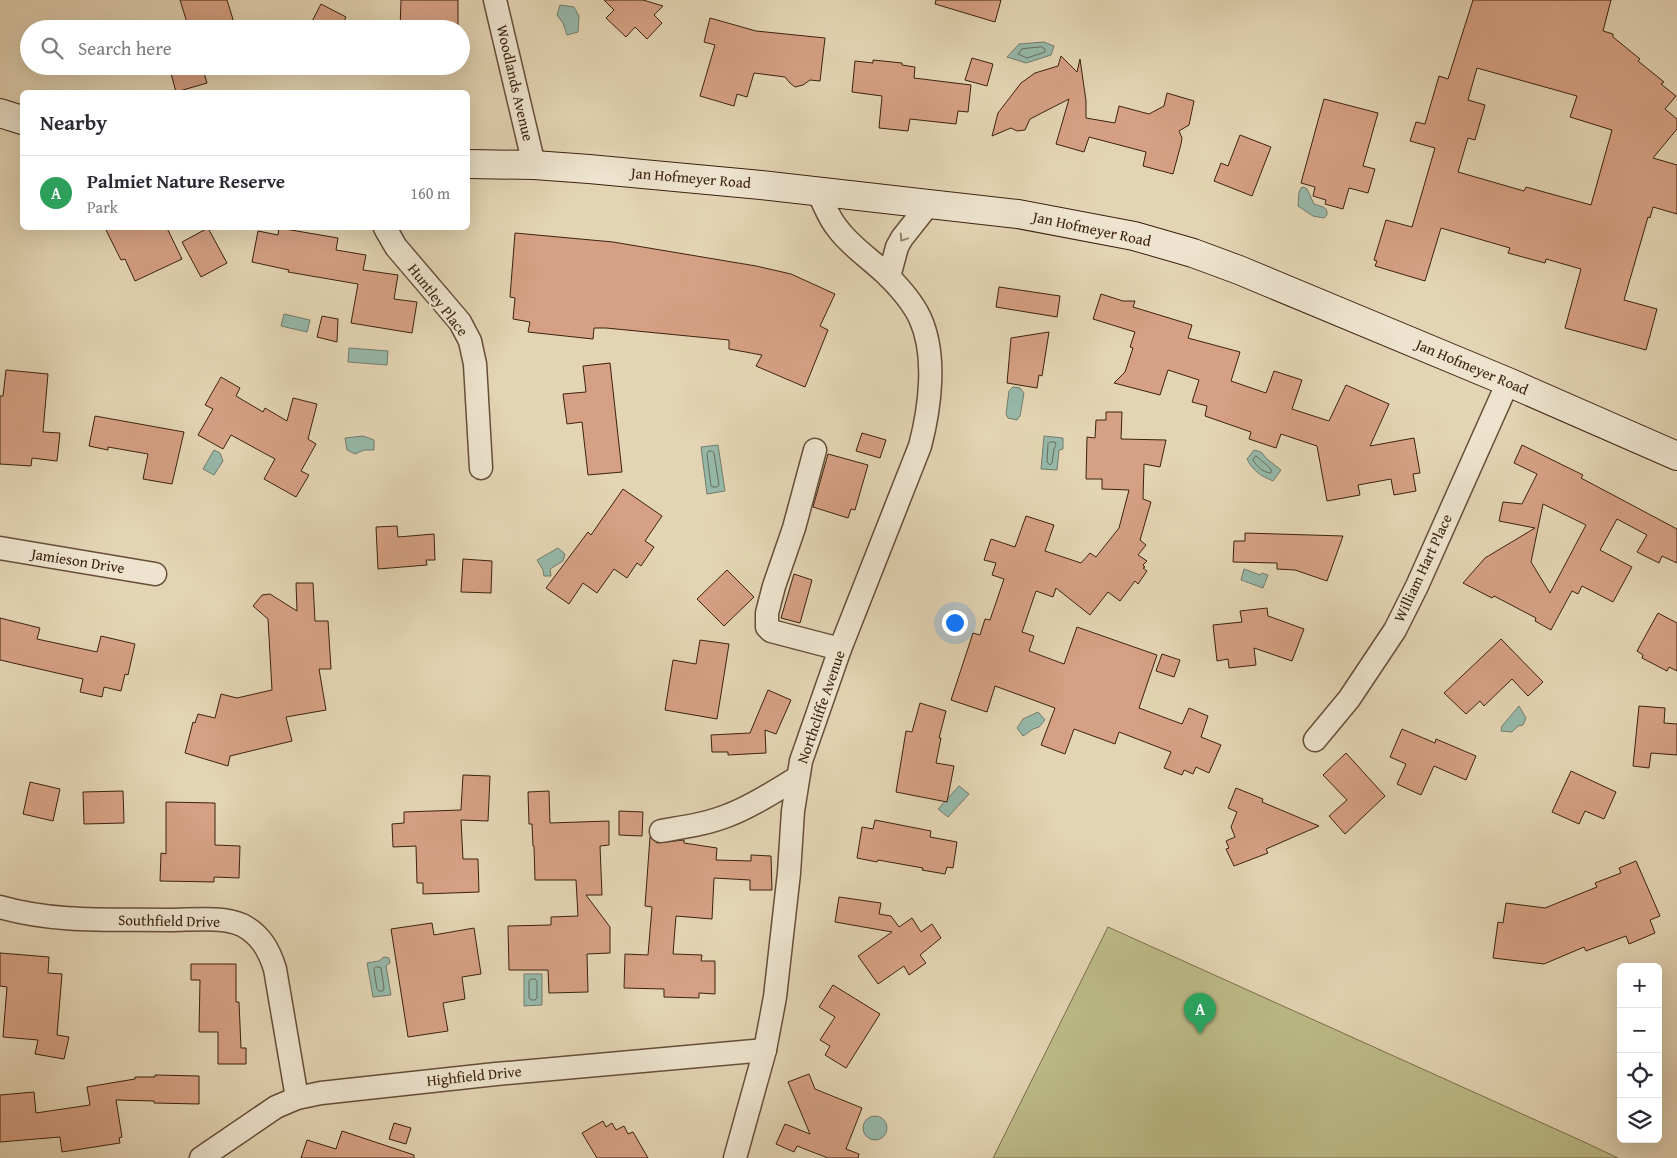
<!DOCTYPE html>
<meta charset="utf-8">
<style>
:root{--surface:#fff;--page:#f2f2f3;--text:#2b2b33;--muted:#7c7c81;--line:#e1e1e2;--accent:#8f2418}
body{margin:0;font-family:"Gentium Book Plus",serif;background:var(--page);color:var(--text)}
.controls{position:absolute;right:15px;bottom:15px;display:grid;overflow:hidden;border-radius:8px;box-shadow:0 5px 20px #0002}
.controls button{width:45px;height:45px;display:grid;place-items:center;padding:0;border:0;border-bottom:1px solid var(--line);background:var(--surface);color:var(--text);font:25px sans-serif}
.you{position:absolute;left:954px;top:622px;width:18px;height:18px;margin:-12px;border:4px solid #fff;border-radius:50%;background:#1a73e8;box-shadow:0 0 0 8px #1a73e833}
.badge{display:grid;place-items:center;width:32px;height:32px;border-radius:50%;background:var(--accent);color:#fff;font-size:16px;font-weight:700}
.pin{position:absolute;translate:-50% -41px;filter:drop-shadow(0 1px 2px #0008)}
.pin::after{content:'';position:absolute;top:26px;width:18px;height:15px;background:inherit;clip-path:polygon(0 0,100% 0,50% 100%)}
.list{margin:0;padding:0;list-style:none}
h2{display:flex;justify-content:space-between;align-items:center;height:65px;margin:0;padding:0 20px;font-size:21px}
h2 small{font-size:16px;font-weight:400;color:var(--muted)}
.list li{display:grid;grid-template-columns:32px 1fr auto;gap:15px;align-items:center;box-sizing:border-box;height:75px;padding:0 20px;border-top:1px solid var(--line)}
.list b{display:block;font-size:19px;white-space:nowrap}
.list p{margin:0;font-size:16px;white-space:nowrap;color:var(--muted)}
.list em{font-size:16px;font-style:normal;color:var(--muted)}
.icon{flex:none;width:28px;height:28px;fill:none;stroke:currentColor;stroke-width:2;stroke-linecap:round;stroke-linejoin:round}
.map{position:relative;flex:none;width:1677px;height:1158px;overflow:hidden}
.search{position:absolute;background:var(--surface);box-shadow:0 5px 20px #0002;left:20px;top:20px;width:450px;height:55px;display:flex;align-items:center;gap:12px;box-sizing:border-box;padding:0 18px;border-radius:28px;color:var(--muted);font-size:19px}
.panel{position:absolute;background:var(--surface);box-shadow:0 5px 20px #0002;left:20px;top:90px;width:450px;height:140px;border-radius:8px}
.map>svg:first-child{display:block}
.green{fill:#bcbb87;stroke:#7c6e4b}
.water{fill:#96b8a9;stroke:#727c6b}
.lines{fill:none;stroke-linecap:round;stroke-linejoin:round}
.shore{stroke:#696d5c;stroke-width:1}
.building{fill:#d5a083;stroke:#3c220f;fill-rule:evenodd}
.street-casing{stroke:#664e38;stroke-width:25}
.secondary-casing{stroke:#3c220f;stroke-width:30}
.street{stroke:#ede3ce;stroke-width:22}
.secondary{stroke:#ede3ce;stroke-width:28}
.oneway{stroke:#94826e}
.labels{text-anchor:middle;stroke-width:4.5;stroke-linejoin:round;paint-order:stroke}
.street-label{font-size:15px;fill:#3c220f;stroke:#ede3ce}
</style>
<div class="map">
<svg width="1677" height="1158" viewBox="0 0 1677 1158">
<rect width="100%" height="100%" fill="#e3d4b3"/>
<filter id="stains"><feTurbulence type="fractalNoise" baseFrequency=".004" numOctaves="4"/><feColorMatrix values="0 0 0 0 .2 0 0 0 0 .09 0 0 0 0 .02 0 0 0 .5 -.17"/></filter>
<radialGradient id="worn" r=".72"><stop offset=".6" stop-color="#630" stop-opacity="0"/><stop offset="1" stop-color="#630" stop-opacity=".3"/></radialGradient>
<polygon class="green" points="1108,927 1582,1141 1618,1158 993,1158"/>
<g class="water">
<polygon points="560,5 574,7 579,16 578,32 567,35 563,23 557,15"/>
<polygon points="1044,42 1054,46 1051,55 1026,63 1007,57 1019,44"/>
<path d="M1304,187L1307,189L1314,204C1321,207 1328,206 1327,215L1324,218L1313,216L1298,206L1299,192L1301,188Z"/>
<polygon points="284,314 310,320 307,332 281,326"/>
<polygon points="349,348 388,351 387,365 348,362"/>
<polygon points="1013,387 1020,388 1024,393 1020,416 1017,420 1008,418 1006,414 1009,391"/>
<polygon points="363,436 374,440 374,450 364,450 355,454 347,450 345,438"/>
<polygon points="1044,436 1063,438 1063,449 1059,450 1057,470 1041,469"/>
<polygon points="718,445 725,491 707,494 701,447"/>
<polygon points="214,450 220,453 223,461 214,475 203,469"/>
<path d="M1254,450L1261,452L1267,459L1281,470L1273,481C1261,476 1253,471 1247,459Z"/>
<polygon points="558,548 565,554 563,561 550,569 551,576 544,576 543,570 537,560"/>
<polygon points="1244,569 1260,575 1262,573 1268,575 1263,588 1241,580"/>
<polygon points="1519,706 1526,718 1523,725 1518,726 1512,732 1501,731 1502,726"/>
<polygon points="1038,712 1045,720 1039,727 1033,729 1023,736 1017,728 1023,719"/>
<polygon points="959,786 969,794 948,817 938,809"/>
<polygon points="384,957 389,958 390,963 386,966 391,995 373,997 367,963 379,961"/>
<polygon points="524,974 542,974 542,1005 524,1006"/>
<circle cx="875" cy="1128" r="12"/>
</g>
<g class="lines">
<g class="shore">
<polygon points="1042,47 1045,49 1045,52 1027,58 1018,54 1022,49"/>
<polygon points="1050,442 1055,442 1056,445 1054,449 1052,463 1050,465 1047,462 1048,444"/>
<polygon points="709,451 712,451 714,453 719,485 717,487 713,487 711,486 707,454"/>
<path d="M1256,456L1271,469V473C1264,473 1256,466 1253,460Z"/>
<polygon points="376,967 379,967 381,968 384,988 383,991 379,991 377,989 374,970"/>
<polygon points="531,979 535,979 537,981 537,998 535,1000 531,1000 529,998 529,981"/>
</g>
</g>
<g class="building">
<polygon points="180,0 227,0 236,29 189,29"/>
<polygon points="401,0 458,0 458,29 400,29"/>
<polygon points="604,0 643,0 663,6 654,15 662,23 647,39 635,27 626,37 606,18 614,10"/>
<polygon points="936,0 1001,0 995,22 935,4"/>
<path d="M1473,0H1611L1603,31L1613,34V37L1640,59L1638,61L1664,82L1661,84L1676,96L1665,109L1677,119V129L1653,158L1677,165V214L1653,207L1650,218L1648,217L1624,300L1657,309L1646,350L1565,328L1581,269L1546,259L1545,263L1508,253L1510,248L1441,228L1425,281L1375,266L1377,261L1374,260L1386,220L1412,227L1435,148L1410,141L1416,122L1425,124L1439,76L1448,79ZM1477,68L1577,96L1570,117L1612,130L1591,205L1526,187L1524,191L1458,172L1468,138L1475,140L1485,105L1468,100Z"/>
<polygon points="321,4 346,17 340,29 308,29"/>
<polygon points="710,18 756,31 825,38 820,81 810,80 803,85 795,87 790,83 785,77 754,73 747,97 737,94 734,106 700,96 715,45 704,42"/>
<polygon points="1061,56 1077,72 1080,59 1086,101 1086,118 1115,123 1119,106 1149,114 1164,106 1167,93 1194,101 1189,125 1179,131 1182,138 1181,144 1173,174 1143,166 1146,152 1089,137 1084,152 1056,144 1069,99 1030,119 1025,130 1017,131 1011,128 992,136 998,113 1021,83 1035,73 1058,66"/>
<polygon points="972,58 993,64 987,86 965,80"/>
<polygon points="873,60 902,63 902,65 915,67 914,78 971,85 968,112 958,111 956,124 910,119 908,131 879,128 882,96 852,92 855,61 873,63"/>
<polygon points="169,66 202,66 207,83 176,92"/>
<polygon points="1324,99 1378,113 1363,166 1375,169 1368,193 1349,188 1343,209 1325,204 1326,200 1313,196 1315,187 1301,183"/>
<polygon points="1240,135 1271,147 1252,196 1214,181 1221,163 1228,166"/>
<polygon points="105,228 167,228 182,259 135,281 125,259 121,260"/>
<polygon points="208,228 227,263 201,277 182,242"/>
<polygon points="279,228 338,238 336,250 366,255 363,270 398,275 394,299 417,302 412,333 351,323 358,284 288,272 289,270 252,262 258,231 278,235"/>
<polygon points="515,233 613,242 756,266 791,274 835,294 820,326 828,330 805,387 756,366 762,355 729,349 729,340 606,328 594,328 593,339 528,332 530,322 513,319 515,298 510,297"/>
<polygon points="999,287 1060,296 1057,317 996,307"/>
<polygon points="1101,294 1123,301 1135,301 1133,307 1192,325 1188,338 1240,352 1231,381 1266,393 1274,371 1302,380 1292,409 1329,421 1346,385 1389,404 1370,446 1414,438 1420,473 1413,474 1416,491 1394,495 1391,479 1358,485 1360,495 1327,501 1317,446 1281,434 1276,448 1249,439 1251,432 1205,416 1207,406 1192,402 1199,380 1168,370 1160,395 1114,383 1125,372 1133,348 1130,347 1135,332 1093,319"/>
<polygon points="322,316 338,319 337,342 317,337"/>
<polygon points="1049,332 1042,376 1039,375 1037,388 1007,383 1011,338"/>
<polygon points="610,363 622,472 588,475 582,422 567,424 563,394 586,392 583,366"/>
<polygon points="6,370 48,374 43,432 60,433 57,461 32,458 31,466 0,464 0,396 3,396"/>
<polygon points="221,377 240,388 236,396 263,412 265,408 287,421 293,398 317,404 308,439 316,444 301,471 309,475 296,497 264,479 275,459 231,435 223,449 198,435 213,409 205,405"/>
<polygon points="1106,412 1122,412 1121,439 1166,440 1160,467 1144,464 1143,499 1151,502 1140,540 1146,545 1138,555 1147,561 1143,565 1145,567 1143,568 1147,571 1138,584 1135,581 1120,601 1108,592 1090,615 1056,588 1053,597 1036,591 1022,632 1034,636 1029,651 1064,664 1077,627 1157,655 1139,708 1182,724 1189,708 1208,716 1201,737 1221,745 1209,773 1196,767 1193,774 1184,770 1182,775 1164,768 1171,752 1119,732 1115,744 1074,729 1065,754 1041,745 1055,708 995,686 987,712 951,700 973,633 980,635 985,619 990,620 1004,579 992,575 996,563 984,560 991,539 1015,547 1026,516 1054,525 1045,551 1081,563 1090,553 1096,557 1119,528 1129,490 1102,489 1102,479 1086,479 1087,437 1095,438 1096,420 1106,420"/>
<polygon points="95,416 184,432 172,484 143,479 148,454 108,447 108,450 89,446"/>
<polygon points="862,433 886,440 880,458 856,451"/>
<path d="M1522,445L1583,475L1581,478L1677,529V563L1662,556L1659,563L1637,552L1647,535L1617,519L1600,550L1632,567L1613,602L1582,586L1578,594L1572,591L1551,630L1535,621L1536,618L1494,596L1492,598L1463,583L1485,558L1535,528L1499,521L1503,502L1522,504L1537,474L1514,463ZM1543,504L1586,525L1550,593L1531,562Z"/>
<polygon points="828,454 868,465 855,510 851,509 848,518 813,507"/>
<polygon points="623,489 662,516 645,541 654,547 641,566 637,563 627,578 614,569 597,593 583,583 569,604 546,588 588,532 591,535"/>
<polygon points="397,526 398,537 434,534 435,560 426,560 427,565 378,569 376,527"/>
<polygon points="1245,533 1343,536 1327,581 1295,570 1277,569 1277,563 1233,562 1234,541 1245,541"/>
<polygon points="463,559 492,561 491,593 461,592"/>
<polygon points="727,570 754,597 724,626 697,599"/>
<polygon points="794,574 812,580 800,623 781,618"/>
<polygon points="296,583 313,583 315,621 328,621 331,669 319,669 326,710 286,717 292,741 230,756 228,766 185,753 193,722 195,723 198,714 215,718 221,694 237,698 272,690 268,619 253,606 262,595 270,594 297,611"/>
<polygon points="1267,608 1268,616 1304,629 1292,661 1254,648 1256,665 1229,668 1228,659 1217,661 1213,625 1242,622 1240,611"/>
<polygon points="1658,613 1677,623 1677,671 1669,667 1667,671 1642,658 1643,655 1637,651"/>
<polygon points="0,618 40,628 37,639 97,652 101,636 135,644 128,675 125,674 121,691 104,687 102,697 80,692 83,679 0,660"/>
<polygon points="1501,639 1543,682 1528,696 1512,679 1484,706 1480,701 1466,714 1444,693"/>
<polygon points="700,640 729,644 717,719 665,710 673,660 696,664"/>
<polygon points="1162,654 1180,660 1174,677 1156,671"/>
<polygon points="768,690 791,700 776,734 765,730 766,753 728,755 728,752 712,752 711,735 750,733"/>
<polygon points="920,703 946,711 939,738 941,738 936,763 954,766 947,802 896,792 906,731 912,732"/>
<polygon points="1639,706 1665,708 1664,723 1677,724 1677,755 1651,753 1649,768 1633,766"/>
<polygon points="1402,729 1435,743 1436,739 1476,756 1466,780 1434,766 1421,795 1397,784 1406,764 1390,757"/>
<polygon points="1346,753 1385,796 1345,834 1329,816 1347,800 1323,775"/>
<polygon points="1571,771 1616,792 1604,819 1585,811 1579,824 1552,812"/>
<polygon points="463,775 490,776 488,821 461,820 463,859 478,859 479,892 423,894 423,883 417,883 416,846 393,847 392,824 404,823 404,812 461,810"/>
<polygon points="30,782 60,789 53,821 23,814"/>
<polygon points="1236,788 1263,799 1262,802 1319,826 1266,849 1268,853 1234,866 1226,849 1229,848 1226,841 1235,837 1231,827 1237,812 1228,808"/>
<polygon points="123,791 124,823 84,824 83,792"/>
<polygon points="549,791 550,823 609,821 609,845 600,846 602,895 586,895 610,927 610,953 587,954 588,992 549,993 548,970 509,970 508,926 551,925 551,917 578,916 576,880 535,880 534,846 533,846 532,824 529,824 528,792"/>
<polygon points="166,802 215,803 215,845 240,846 239,878 214,877 214,882 160,881 161,853 166,854"/>
<polygon points="619,811 643,812 642,836 619,835"/>
<polygon points="875,820 931,831 930,837 957,842 953,868 947,867 945,874 922,870 923,868 878,860 877,862 857,858 862,827 873,829"/>
<polygon points="650,837 657,843 684,840 684,843 717,848 716,860 751,861 751,855 771,856 772,890 750,890 750,880 714,878 712,919 676,916 673,954 702,955 701,961 715,961 715,994 699,993 699,998 664,997 664,989 624,988 625,954 648,955 652,907 645,906"/>
<polygon points="1636,861 1660,916 1650,920 1655,933 1629,944 1626,936 1586,951 1584,947 1544,964 1493,958 1498,922 1503,923 1506,903 1545,908 1597,887 1595,883 1621,873 1619,868"/>
<polygon points="839,897 881,903 879,914 891,916 899,927 912,918 921,932 932,924 941,938 920,955 926,963 909,975 904,966 878,984 858,956 892,932 835,922"/>
<polygon points="432,923 434,935 474,928 481,974 462,977 465,999 443,1003 448,1031 408,1037 391,929"/>
<polygon points="0,953 49,957 48,973 62,974 57,1035 69,1037 64,1059 35,1054 38,1040 3,1037 7,987 0,986"/>
<polygon points="191,964 236,964 236,1002 239,1002 241,1048 246,1048 246,1064 218,1064 218,1032 199,1032 200,980 191,980"/>
<polygon points="833,985 880,1014 846,1068 825,1055 830,1046 820,1040 835,1017 819,1007"/>
<polygon points="809,1074 815,1089 862,1108 846,1149 859,1154 858,1158 828,1158 797,1146 794,1152 776,1144 785,1124 810,1134 788,1082"/>
<polygon points="155,1075 199,1076 199,1104 154,1103 154,1101 116,1100 122,1137 119,1138 120,1143 62,1152 60,1137 0,1142 0,1095 34,1092 36,1113 90,1105 87,1087 135,1079 135,1077 155,1077"/>
<polygon points="603,1121 606,1127 612,1123 616,1130 624,1126 628,1134 633,1132 648,1158 597,1158 582,1133"/>
<polygon points="394,1123 411,1128 406,1144 389,1139"/>
<polygon points="342,1131 414,1155 414,1158 301,1158 307,1140 336,1149"/>
</g>
<g class="lines">
<defs>
<g id="street">
<polyline points="495,0 534,165"/>
<polyline points="385,228 396,247 460,322 470,341 475,364 481,468"/>
<polyline points="889,277 897,247 902,238 929,204"/>
<polyline points="815,450 794,528 774,586 767,613 767,627 771,631 840,649"/>
<polyline points="0,548 155,574"/>
<polyline points="1315,740 1349,699 1395,630 1417,586 1508,382"/>
<path d="M661,831C684,827 707,824 729,815C753,806 775,791 797,778"/>
<path d="M0,907C56,923 113,919 170,920C191,920 223,916 242,925C261,935 269,950 275,969L297,1098"/>
<polyline points="201,1158 276,1107 297,1098 321,1093 496,1074 765,1050"/>
<path d="M735,1158L765,1050L775,997L789,873L793,811L801,761L840,649L920,446C930,408 937,355 920,318C913,303 900,288 888,276C872,260 851,247 838,229C829,219 824,204 818,192"/>
</g>
<g id="secondary">
<polyline points="0,113 22,120"/>
<polyline points="468,164 534,165 589,169 761,185 1018,214 1134,236 1193,253 1239,270 1508,382 1677,456"/>
</g>
</defs>
<use href="#street" class="street-casing"/>
<use href="#secondary" class="secondary-casing"/>
<use href="#street" class="street"/>
<use href="#secondary" class="secondary"/>
</g>
<defs><path id="oneway-chevron" d="M-2-3.5L2.5 0L-2 3.5" fill="none" stroke-width="1.6" stroke-linecap="round" stroke-linejoin="round" transform="scale(1.25)"/></defs>
<use class="oneway" href="#oneway-chevron" transform="translate(903 238) rotate(124)"/>
<g class="labels">
<g class="street-label">
<text transform="translate(515 83) rotate(77)" y="5">Woodlands Avenue</text>
<text transform="translate(691 178) rotate(5)" y="5">Jan Hofmeyer Road</text>
<text transform="translate(1092 229) rotate(12)" y="5">Jan Hofmeyer Road</text>
<text transform="translate(438 300) rotate(52)" y="5">Huntley Place</text>
<text transform="translate(1472 367) rotate(23)" y="5">Jan Hofmeyer Road</text>
<text transform="translate(78 561) rotate(9)" y="5">Jamieson Drive</text>
<text transform="translate(1423 568) rotate(-65)" y="5">William Hart Place</text>
<text transform="translate(821 707) rotate(-71)" y="5">Northcliffe Avenue</text>
<text transform="translate(169 921) rotate(1)" y="5">Southfield Drive</text>
<text transform="translate(474 1076) rotate(-6)" y="5">Highfield Drive</text>
</g>
</g>
<rect width="100%" height="100%" filter="url(#stains)"/>
<rect width="100%" height="100%" fill="url(#worn)"/>
</svg>
<div class="controls">
<button>+</button>
<button>−</button>
<button><svg class="icon" aria-label="locate" viewBox="0 0 24 24"><circle cx="12" cy="12" r="6"/><path d="M12 2v4M12 18v4M2 12h4M18 12h4"/></svg></button>
<button><svg class="icon" aria-label="layers" viewBox="0 0 24 24"><path d="M12 4l9 5-9 5-9-5zM3 14l9 5 9-5"/></svg></button>
</div>
<div class="you"></div>
<div class="pin badge" style="left:1200px;top:1034px;background:#2e9e5b">A</div>
<div class="search"><svg class="icon" aria-label="search" viewBox="0 0 24 24"><circle cx="10" cy="10" r="6"/><path d="M15 15l6 6"/></svg>Search here</div>
<section class="panel">
<h2>Nearby<small></small></h2>
<ul class="list">
<li><span class="badge" style="background:#2e9e5b">A</span><div><b>Palmiet Nature Reserve</b><p>Park</p></div><em>160 m</em></li>
</ul>
</section>
</div>
